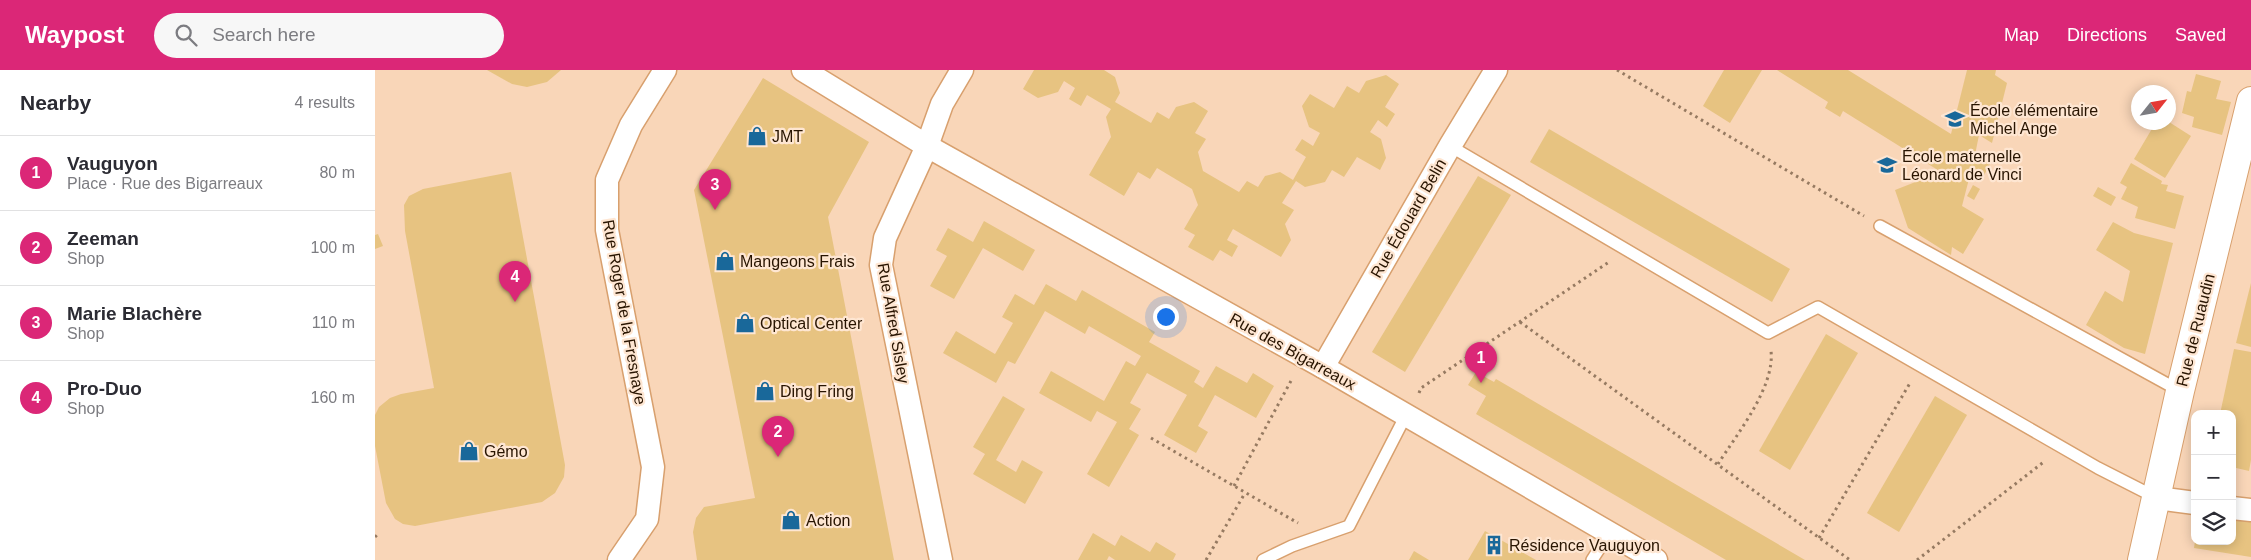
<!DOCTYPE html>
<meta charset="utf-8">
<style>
:root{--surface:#fff;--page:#f7f7f7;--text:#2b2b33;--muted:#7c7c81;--line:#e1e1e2;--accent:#db2777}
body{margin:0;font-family:Arial,sans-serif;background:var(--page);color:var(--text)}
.controls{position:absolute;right:15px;bottom:15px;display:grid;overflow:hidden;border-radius:10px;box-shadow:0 2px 12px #0003}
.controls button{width:45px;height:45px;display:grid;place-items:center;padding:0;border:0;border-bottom:1px solid var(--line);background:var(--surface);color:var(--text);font:25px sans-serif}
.compass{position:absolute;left:1756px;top:15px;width:45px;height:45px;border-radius:50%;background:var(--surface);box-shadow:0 2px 12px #0003;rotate:59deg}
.you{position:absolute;left:790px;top:246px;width:18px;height:18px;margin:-12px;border:4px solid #fff;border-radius:50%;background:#1a73e8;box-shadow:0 0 0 8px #1a73e833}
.badge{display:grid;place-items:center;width:32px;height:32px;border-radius:50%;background:var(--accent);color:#fff;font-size:16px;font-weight:700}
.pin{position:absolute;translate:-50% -41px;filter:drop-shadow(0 1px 2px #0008)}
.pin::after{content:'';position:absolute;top:26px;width:18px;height:15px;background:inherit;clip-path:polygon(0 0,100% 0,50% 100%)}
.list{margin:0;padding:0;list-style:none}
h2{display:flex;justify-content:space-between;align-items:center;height:65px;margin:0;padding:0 20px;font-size:21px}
h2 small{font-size:16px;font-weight:400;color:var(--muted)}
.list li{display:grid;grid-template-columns:32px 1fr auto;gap:15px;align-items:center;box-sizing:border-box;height:75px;padding:0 20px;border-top:1px solid var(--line)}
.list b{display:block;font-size:19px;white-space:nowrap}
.list p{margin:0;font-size:16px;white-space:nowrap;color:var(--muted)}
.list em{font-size:16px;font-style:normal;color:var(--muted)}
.icon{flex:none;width:28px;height:28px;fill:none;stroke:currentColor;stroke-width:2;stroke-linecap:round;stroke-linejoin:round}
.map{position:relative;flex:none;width:1876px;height:490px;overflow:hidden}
header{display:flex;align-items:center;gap:30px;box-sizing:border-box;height:70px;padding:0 25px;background:var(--accent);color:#fff}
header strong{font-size:24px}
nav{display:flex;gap:28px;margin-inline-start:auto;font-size:18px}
.search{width:350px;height:45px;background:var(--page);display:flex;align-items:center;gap:12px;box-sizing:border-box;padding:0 18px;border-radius:28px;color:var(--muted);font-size:19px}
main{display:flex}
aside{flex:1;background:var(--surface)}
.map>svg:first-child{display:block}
.building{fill:#e7c381}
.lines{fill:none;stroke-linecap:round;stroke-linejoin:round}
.service-casing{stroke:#d8a06e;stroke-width:14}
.minor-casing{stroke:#d8a06e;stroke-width:25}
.tertiary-casing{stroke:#d8a06e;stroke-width:30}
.path{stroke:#967a61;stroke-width:3;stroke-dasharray:2.5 4;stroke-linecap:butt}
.service{stroke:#fff;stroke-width:11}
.minor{stroke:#fff;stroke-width:22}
.tertiary{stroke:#fff;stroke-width:28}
.labels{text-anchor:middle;stroke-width:4.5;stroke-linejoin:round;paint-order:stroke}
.poi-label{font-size:16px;fill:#281401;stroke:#fee6d2;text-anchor:start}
.street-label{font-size:16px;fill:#281401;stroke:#fee6d2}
</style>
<header>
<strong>Waypost</strong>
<div class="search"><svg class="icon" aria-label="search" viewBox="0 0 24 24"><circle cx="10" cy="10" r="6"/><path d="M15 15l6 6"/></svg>Search here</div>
<nav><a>Map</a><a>Directions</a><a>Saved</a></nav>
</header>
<main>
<aside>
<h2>Nearby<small>4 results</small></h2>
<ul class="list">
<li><span class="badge">1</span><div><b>Vauguyon</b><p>Place · Rue des Bigarreaux</p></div><em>80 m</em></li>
<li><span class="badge">2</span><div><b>Zeeman</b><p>Shop</p></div><em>100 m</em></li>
<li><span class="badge">3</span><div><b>Marie Blachère</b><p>Shop</p></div><em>110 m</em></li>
<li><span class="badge">4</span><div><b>Pro-Duo</b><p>Shop</p></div><em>160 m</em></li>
</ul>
</aside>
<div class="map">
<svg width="1876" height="490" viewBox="0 0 1876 490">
<rect width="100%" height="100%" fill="#f9d6b8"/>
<g class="building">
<polygon points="112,0 186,0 172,12 152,17 137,14"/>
<polygon points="659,0 729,0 740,7 745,23 740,32 776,53 782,42 794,49 801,37 819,32 833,41 820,63 831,69 823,82 828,101 864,122 872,111 883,117 890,106 905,102 918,110 931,87 920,80 927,69 938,76 945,63 934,57 927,36 935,24 959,38 972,16 984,23 991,11 1011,5 1024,14 1010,37 1020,44 1012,57 1003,50 995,62 1006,69 1011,88 1005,100 982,87 969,107 957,100 950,112 930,117 921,111 907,133 919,140 910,154 916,170 906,187 858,159 852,170 863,176 857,187 845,180 838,191 813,177 820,165 809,159 823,135 817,119 782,98 775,109 763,102 749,126 714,105 736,67 731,47 736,39 712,25 706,36 694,29 700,18 689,11 683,22 663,28 648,19"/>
<polygon points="1349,0 1387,0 1355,53 1328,36"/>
<polygon points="1402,0 1473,0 1576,64 1592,0 1621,0 1620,5 1632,13 1617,73 1604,65 1600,85 1615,94 1606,111 1595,105 1587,136 1609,149 1588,184 1577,177 1576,185 1533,158 1520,120 1566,102 1468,41 1465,47 1450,38 1453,32"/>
<polygon points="1821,4 1846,11 1841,29 1856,32 1847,65 1817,57 1819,47 1807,43 1812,21 1816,22"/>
<polygon points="388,8 494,72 453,147 519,490 322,490 318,462 321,448 329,437 380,428 319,120"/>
<polygon points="1794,34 1800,38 1794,49"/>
<polygon points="1781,52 1794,52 1816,66 1790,108 1759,89"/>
<polygon points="1174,59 1415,199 1397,232 1155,92"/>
<polygon points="1756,93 1787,111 1786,114 1793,115 1791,121 1809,126 1800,159 1760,148 1763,137 1746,129 1752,117 1745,113"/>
<polygon points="136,102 190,395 189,407 180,423 167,432 40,456 28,454 20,449 11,433 0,376 0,345 4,337 15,328 26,324 59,318 30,161 29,135 34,126 48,119"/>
<polygon points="1103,106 1136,125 1030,302 997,282"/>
<polygon points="1598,115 1605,119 1599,130 1592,126"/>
<polygon points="1723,117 1741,127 1736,136 1718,126"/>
<polygon points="609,151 660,180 648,201 608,178 579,229 555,216 572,186 561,180 573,158 598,172"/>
<polygon points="1738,152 1759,163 1798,173 1770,284 1749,278 1711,255 1730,221 1748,232 1755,201 1721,180"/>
<polygon points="3,164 8,176 0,179 0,165"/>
<polygon points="1876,213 1876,277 1861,273"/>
<polygon points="671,214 701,231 707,220 780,262 774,272 825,301 819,312 828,318 841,296 872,313 878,303 899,316 881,348 840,325 823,356 833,362 821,383 789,365 812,325 772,303 755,333 766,339 754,359 764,365 734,417 712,404 742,352 722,341 716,352 664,323 676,301 729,331 751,291 760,296 766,286 714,256 710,264 670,241 640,294 633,291 621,313 568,283 581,261 620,284 638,253 627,247 640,224 659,235"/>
<polygon points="1451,264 1483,283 1415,400 1384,381"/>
<polygon points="1859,279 1876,282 1876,390 1874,401 1857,397 1857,344 1845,344"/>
<polygon points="1101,302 1119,312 1121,309 1430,490 1351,490 1101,344 1111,326 1093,315"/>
<polygon points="628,326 650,339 621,390 641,402 647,390 668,402 650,434 598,404 610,384 598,377"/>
<polygon points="1560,326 1592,345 1524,462 1492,443"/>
<polygon points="1857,446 1876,449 1876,487 1819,478 1820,471 1857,471"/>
<polygon points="1110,461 1161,490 1093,490"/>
<polygon points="718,463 740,476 746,465 775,482 781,472 801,484 798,490 740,490 734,486 732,490 703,490"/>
<polygon points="1039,481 1054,490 1034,490"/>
</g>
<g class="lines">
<defs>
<g id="service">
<polyline points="1075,76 1393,263 1443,237 1723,398 1782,428"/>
<polyline points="1505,156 1805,321"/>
<polyline points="888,490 917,476 974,456 1031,345"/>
<polyline points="1217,490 1235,462"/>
</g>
<g id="minor">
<polyline points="428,0 552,76 948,297 1281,490"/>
<polyline points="948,297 1075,76 1121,0"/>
<polyline points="1782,428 1820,433"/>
<polyline points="1857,438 1876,440"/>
<polyline points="244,490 272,449 278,397 232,160 232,110 256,55 290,0"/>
<polyline points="566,490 506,195 510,168 552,76 567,34 587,0"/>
</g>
<polyline id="tertiary" points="1767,490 1805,321 1876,31"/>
</defs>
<use href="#service" class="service-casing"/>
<use href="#minor" class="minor-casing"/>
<use href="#tertiary" class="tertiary-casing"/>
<g class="path">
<polyline points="1242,0 1489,146"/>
<polyline points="1145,252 1475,490"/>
<polyline points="1044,323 1046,318 1234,192"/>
<polyline points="776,368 923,453"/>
<path d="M1343,394C1362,364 1400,317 1396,281"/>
<polyline points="859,416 917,309"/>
<polyline points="0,467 2,465"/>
<polyline points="1444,468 1535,313"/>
<polyline points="831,490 870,423"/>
<polyline points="1542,490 1670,391"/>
</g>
<use href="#service" class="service"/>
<use href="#minor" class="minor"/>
<use href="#tertiary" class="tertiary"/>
</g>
<defs>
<symbol id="school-bare" viewBox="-9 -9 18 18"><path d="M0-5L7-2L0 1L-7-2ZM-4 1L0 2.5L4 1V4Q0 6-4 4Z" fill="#19689a" stroke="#fee6d2" stroke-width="2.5" paint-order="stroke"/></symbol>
<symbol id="shop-bare" viewBox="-9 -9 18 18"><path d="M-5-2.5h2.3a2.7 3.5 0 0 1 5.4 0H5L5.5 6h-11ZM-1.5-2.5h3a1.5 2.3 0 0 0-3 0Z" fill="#19689a" stroke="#fee6d2" stroke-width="2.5" paint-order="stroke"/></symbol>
<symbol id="building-bare" viewBox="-9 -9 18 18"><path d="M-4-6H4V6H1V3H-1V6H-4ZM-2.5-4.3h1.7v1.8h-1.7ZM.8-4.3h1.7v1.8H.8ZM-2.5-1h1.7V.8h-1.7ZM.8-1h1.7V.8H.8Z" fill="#19689a" stroke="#fee6d2" stroke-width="2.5" paint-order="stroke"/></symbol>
</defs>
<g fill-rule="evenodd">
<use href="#school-bare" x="1566" y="35" width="28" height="28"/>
<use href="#shop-bare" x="368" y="52" width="28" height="28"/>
<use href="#school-bare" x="1498" y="81" width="28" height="28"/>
<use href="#shop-bare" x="336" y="177" width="28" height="28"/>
<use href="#shop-bare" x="356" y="239" width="28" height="28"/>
<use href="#shop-bare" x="376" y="307" width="28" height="28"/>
<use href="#shop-bare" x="80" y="367" width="28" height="28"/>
<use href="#shop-bare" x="402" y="436" width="28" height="28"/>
<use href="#building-bare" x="1105" y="461" width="28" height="28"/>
</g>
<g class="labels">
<g class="poi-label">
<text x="1595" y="46">École élémentaire<tspan x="1595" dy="18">Michel Ange</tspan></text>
<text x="397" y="72">JMT</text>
<text x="1527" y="92">École maternelle<tspan x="1527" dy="18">Léonard de Vinci</tspan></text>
<text x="365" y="197">Mangeons Frais</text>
<text x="385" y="259">Optical Center</text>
<text x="405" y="327">Ding Fring</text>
<text x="109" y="387">Gémo</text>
<text x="431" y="456">Action</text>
<text x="1134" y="481">Résidence Vauguyon</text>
</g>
<g class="street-label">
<text transform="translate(1033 148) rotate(-60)" y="6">Rue Édouard Belin</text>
<text transform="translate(250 242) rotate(80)" y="6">Rue Roger de la Fresnaye</text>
<text transform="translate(519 253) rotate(80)" y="6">Rue Alfred Sisley</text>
<text transform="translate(1820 260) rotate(-76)" y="6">Rue de Ruaudin</text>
<text transform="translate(918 281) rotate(29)" y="6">Rue des Bigarreaux</text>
</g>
</g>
</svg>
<div class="controls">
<button>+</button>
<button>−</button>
<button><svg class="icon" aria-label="layers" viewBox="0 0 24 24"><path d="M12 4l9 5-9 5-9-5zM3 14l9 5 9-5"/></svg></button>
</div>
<svg class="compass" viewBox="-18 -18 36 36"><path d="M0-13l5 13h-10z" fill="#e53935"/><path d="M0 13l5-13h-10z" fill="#7c7c81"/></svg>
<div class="you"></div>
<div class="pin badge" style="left:1106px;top:313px">1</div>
<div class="pin badge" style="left:403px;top:387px">2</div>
<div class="pin badge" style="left:340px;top:140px">3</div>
<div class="pin badge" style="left:140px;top:232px">4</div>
</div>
</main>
